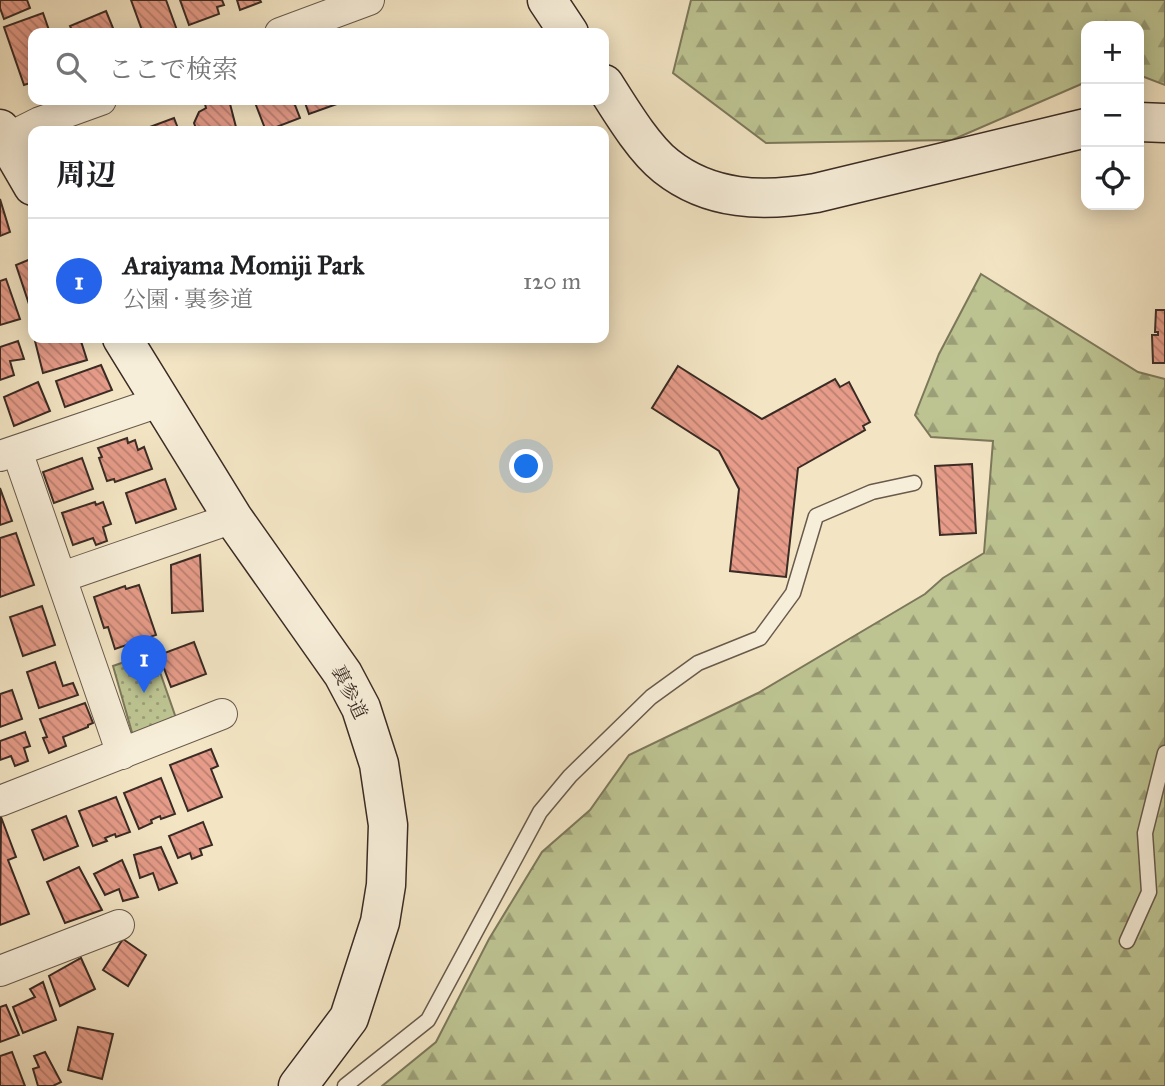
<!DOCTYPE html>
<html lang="ja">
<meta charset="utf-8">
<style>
:root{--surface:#fff;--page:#f2f2f2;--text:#202124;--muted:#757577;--line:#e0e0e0;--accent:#2563eb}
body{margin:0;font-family:"IM FELL Great Primer","Noto Serif JP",serif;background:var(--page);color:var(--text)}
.controls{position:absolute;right:21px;top:21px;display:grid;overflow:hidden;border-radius:14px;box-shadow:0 4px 18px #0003}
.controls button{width:63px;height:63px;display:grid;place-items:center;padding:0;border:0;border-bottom:2px solid var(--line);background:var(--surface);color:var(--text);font:35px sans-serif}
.you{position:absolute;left:527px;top:467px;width:24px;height:24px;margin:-18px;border:5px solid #fff;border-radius:50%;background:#1a73e8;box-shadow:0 0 0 10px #1a73e833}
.badge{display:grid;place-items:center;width:46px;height:46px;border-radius:50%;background:var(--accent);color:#fff;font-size:23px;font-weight:700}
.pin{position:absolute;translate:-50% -58px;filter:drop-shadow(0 2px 4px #0008)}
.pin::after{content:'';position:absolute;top:37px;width:24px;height:21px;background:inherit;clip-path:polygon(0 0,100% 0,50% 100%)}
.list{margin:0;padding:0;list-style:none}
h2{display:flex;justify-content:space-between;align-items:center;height:91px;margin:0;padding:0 28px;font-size:30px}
h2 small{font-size:23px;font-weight:400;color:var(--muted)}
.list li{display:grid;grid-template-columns:46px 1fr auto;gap:21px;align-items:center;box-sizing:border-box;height:126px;padding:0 28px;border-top:2px solid var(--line)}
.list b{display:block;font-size:26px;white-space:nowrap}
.list p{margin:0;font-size:23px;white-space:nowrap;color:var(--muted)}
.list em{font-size:23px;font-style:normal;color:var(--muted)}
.icon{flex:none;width:38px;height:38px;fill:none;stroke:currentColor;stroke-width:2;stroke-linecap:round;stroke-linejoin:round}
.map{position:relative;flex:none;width:1165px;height:1086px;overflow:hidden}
.search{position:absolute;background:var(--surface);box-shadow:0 4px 18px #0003;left:28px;top:28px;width:581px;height:77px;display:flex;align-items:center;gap:18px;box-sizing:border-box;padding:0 24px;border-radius:14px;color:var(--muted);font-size:26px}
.panel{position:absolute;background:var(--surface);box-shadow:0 4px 18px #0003;left:28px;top:126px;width:581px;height:217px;border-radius:14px}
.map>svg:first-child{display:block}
.grass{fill:url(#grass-dots);stroke:#7c785b;stroke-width:2}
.forest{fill:url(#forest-firs);stroke:#7c785b;stroke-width:2}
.building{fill:url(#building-back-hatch);stroke:#3a2b24;stroke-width:2}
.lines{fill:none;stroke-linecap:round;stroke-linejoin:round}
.lane-casing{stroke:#685a4c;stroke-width:17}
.street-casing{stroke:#685a4c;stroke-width:32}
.secondary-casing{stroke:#3a2b24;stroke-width:41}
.lane{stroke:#f7eed9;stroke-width:14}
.street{stroke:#f7eed9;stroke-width:30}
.secondary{stroke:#f7eed9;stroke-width:38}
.labels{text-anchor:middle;stroke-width:5;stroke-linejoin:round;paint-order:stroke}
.street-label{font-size:19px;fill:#3a2b24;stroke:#f7eed9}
</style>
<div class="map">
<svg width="1165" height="1086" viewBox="0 0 1165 1086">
<defs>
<pattern id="grass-dots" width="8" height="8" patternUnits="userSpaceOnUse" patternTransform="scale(1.75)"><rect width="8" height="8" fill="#bdc492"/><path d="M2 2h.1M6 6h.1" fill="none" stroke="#9b9f77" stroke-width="1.8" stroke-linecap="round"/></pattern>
<pattern id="forest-firs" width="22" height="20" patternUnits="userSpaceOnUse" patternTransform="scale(1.75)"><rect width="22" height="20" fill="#bdc492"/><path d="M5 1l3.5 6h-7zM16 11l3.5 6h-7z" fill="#9b9f77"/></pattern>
<pattern id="building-back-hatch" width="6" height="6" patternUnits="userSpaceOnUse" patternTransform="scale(1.75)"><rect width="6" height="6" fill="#e69c89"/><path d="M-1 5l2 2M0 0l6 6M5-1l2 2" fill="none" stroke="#bb7f70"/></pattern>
</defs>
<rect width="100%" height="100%" fill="#f3e5c4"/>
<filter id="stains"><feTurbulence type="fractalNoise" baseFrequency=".00286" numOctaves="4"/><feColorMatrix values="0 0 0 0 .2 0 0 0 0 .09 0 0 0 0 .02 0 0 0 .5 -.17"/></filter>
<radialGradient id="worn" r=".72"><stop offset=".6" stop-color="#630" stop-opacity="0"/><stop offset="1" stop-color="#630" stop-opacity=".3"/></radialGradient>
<polygon class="grass" points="153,652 177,721 133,736 113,666"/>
<g class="forest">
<polygon points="691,0 1165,0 1165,85 1139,75 1139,26 1086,26 1086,82 952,140 766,143 673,73"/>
<polygon points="981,274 1138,372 1165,379 1165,1086 382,1086 436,1042 489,939 542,852 590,810 629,755 758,693 925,594 943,578 984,553 993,441 931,437 915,415 939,354"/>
</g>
<g class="building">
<polygon points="0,0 27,0 30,8 4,19 0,8"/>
<polygon points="131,0 166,0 178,33 143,33"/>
<polygon points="180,0 222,0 224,5 217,7 219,14 189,25"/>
<polygon points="237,0 260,0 261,2 240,10"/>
<polygon points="106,11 115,33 73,33 70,26"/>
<polygon points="43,13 50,33 33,33 33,82 24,85 4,27"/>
<polygon points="204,100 229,100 237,131 197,131 194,123 199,112 206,108"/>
<polygon points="254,100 293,100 300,118 266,131"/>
<polygon points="304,100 348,100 309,114"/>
<polygon points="174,118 179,131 139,131"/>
<polygon points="0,199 10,232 0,236"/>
<polygon points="33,258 33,309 31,310 16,265"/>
<polygon points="6,279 20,319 0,325 0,281"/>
<polygon points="1156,310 1165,310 1165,363 1153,363 1152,335 1158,335 1158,332 1155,332"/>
<polygon points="44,338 80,338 87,360 43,373 35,341"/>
<polygon points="18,341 24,359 10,361 14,375 0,380 0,347"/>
<polygon points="101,365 112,390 65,407 56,381"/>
<polygon points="678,366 762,419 835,379 840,387 849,382 870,422 863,426 865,430 798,468 786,577 730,571 739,489 719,451 652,408"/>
<polygon points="38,382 50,411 14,426 4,397"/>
<polygon points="127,438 128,443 135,440 138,450 144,447 152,469 115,482 114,479 107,481 99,458 102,457 98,448"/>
<polygon points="82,458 93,489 54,503 43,472"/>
<polygon points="972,464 976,533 940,535 935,466"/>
<polygon points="165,479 176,509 136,523 126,493"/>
<polygon points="0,488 12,521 0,525"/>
<polygon points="95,502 96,505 103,502 111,524 103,527 107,541 96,545 93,538 73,545 62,513"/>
<polygon points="16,533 34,585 0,597 0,538"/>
<polygon points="200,555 203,611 172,613 171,565"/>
<polygon points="139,585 156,635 115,649 108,627 104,628 94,597 125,586 126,589"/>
<polygon points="42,606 55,645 23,656 10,617"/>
<polygon points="194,642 206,674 171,687 159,655"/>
<polygon points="55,662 63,686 73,683 78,695 39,708 27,672"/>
<polygon points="12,690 22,719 0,727 0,694"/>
<polygon points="85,703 93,723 88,725 88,727 63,737 66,746 49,753 43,738 47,737 40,719"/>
<polygon points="25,732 30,746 24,748 28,761 15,766 11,756 0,760 0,741"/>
<polygon points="211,749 218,766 211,769 222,797 188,811 170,765"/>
<polygon points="161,778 175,814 161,819 160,816 151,820 152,823 139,829 124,793"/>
<polygon points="116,797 130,832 116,837 115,834 105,838 107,841 93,846 79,811"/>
<polygon points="66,816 78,846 44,860 32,830"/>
<polygon points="1,817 16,857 8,860 29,914 0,925"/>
<polygon points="203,822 212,845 200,849 202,855 192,859 190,853 178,858 169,836"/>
<polygon points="161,847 177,883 159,890 153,873 140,878 134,855"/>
<polygon points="122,860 138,897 123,901 119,889 105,895 94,874"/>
<polygon points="79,867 102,910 65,923 47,882"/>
<polygon points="123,939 146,955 128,986 103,970"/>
<polygon points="81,958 95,989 60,1006 49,976"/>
<polygon points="43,982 56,1020 23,1033 13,1007 35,997 30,989"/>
<polygon points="6,1005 19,1035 0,1042 0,1007"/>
<polygon points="78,1027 113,1034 102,1079 68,1070"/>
<polygon points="12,1052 25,1086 0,1086 0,1056"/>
<polygon points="45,1052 61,1082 53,1086 38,1086 33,1069 39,1067 34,1056"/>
</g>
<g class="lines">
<defs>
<g id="lane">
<polyline points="1127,941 1149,892 1145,833 1165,753"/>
<polyline points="345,1086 428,1020 540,812 570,776 651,697 698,663 760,638 793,593 816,516 872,492 914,483"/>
</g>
<g id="street">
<polyline points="280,33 369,0"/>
<polyline points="6,139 40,122 101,100"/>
<polyline points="17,451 122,754"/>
<polyline points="0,456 159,402"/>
<polyline points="62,577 233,518"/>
<polyline points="0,801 222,714"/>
<polyline points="0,971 119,925"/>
</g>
<g id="secondary">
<polyline points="547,0 569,33"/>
<path d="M604,84C620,109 643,148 666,166C710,201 763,202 816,193L1086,128"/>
<polyline points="1139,122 1165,123"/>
<polyline points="0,129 33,186"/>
<polyline points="122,338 233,518 343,674 361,708 379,764 388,825 386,885 380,922 349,1018 298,1086"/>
</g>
</defs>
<use href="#lane" class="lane-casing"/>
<use href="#street" class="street-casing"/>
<use href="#secondary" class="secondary-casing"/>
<use href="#lane" class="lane"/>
<use href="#street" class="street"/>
<use href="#secondary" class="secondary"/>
</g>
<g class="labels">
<g class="street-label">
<text transform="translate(350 692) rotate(64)" y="7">裏参道</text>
</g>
</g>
<rect width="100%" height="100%" filter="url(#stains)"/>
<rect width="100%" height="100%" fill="url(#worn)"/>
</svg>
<div class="controls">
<button>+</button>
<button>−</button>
<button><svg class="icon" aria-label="locate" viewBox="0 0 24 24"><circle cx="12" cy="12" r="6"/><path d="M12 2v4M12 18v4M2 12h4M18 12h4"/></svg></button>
</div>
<div class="you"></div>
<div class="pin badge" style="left:144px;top:693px">1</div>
<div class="search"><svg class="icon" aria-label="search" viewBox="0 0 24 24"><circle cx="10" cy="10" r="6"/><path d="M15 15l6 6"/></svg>ここで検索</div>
<section class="panel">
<h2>周辺<small></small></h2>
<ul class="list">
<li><span class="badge">1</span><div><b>Araiyama Momiji Park</b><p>公園 · 裏参道</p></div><em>120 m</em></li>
</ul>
</section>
</div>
